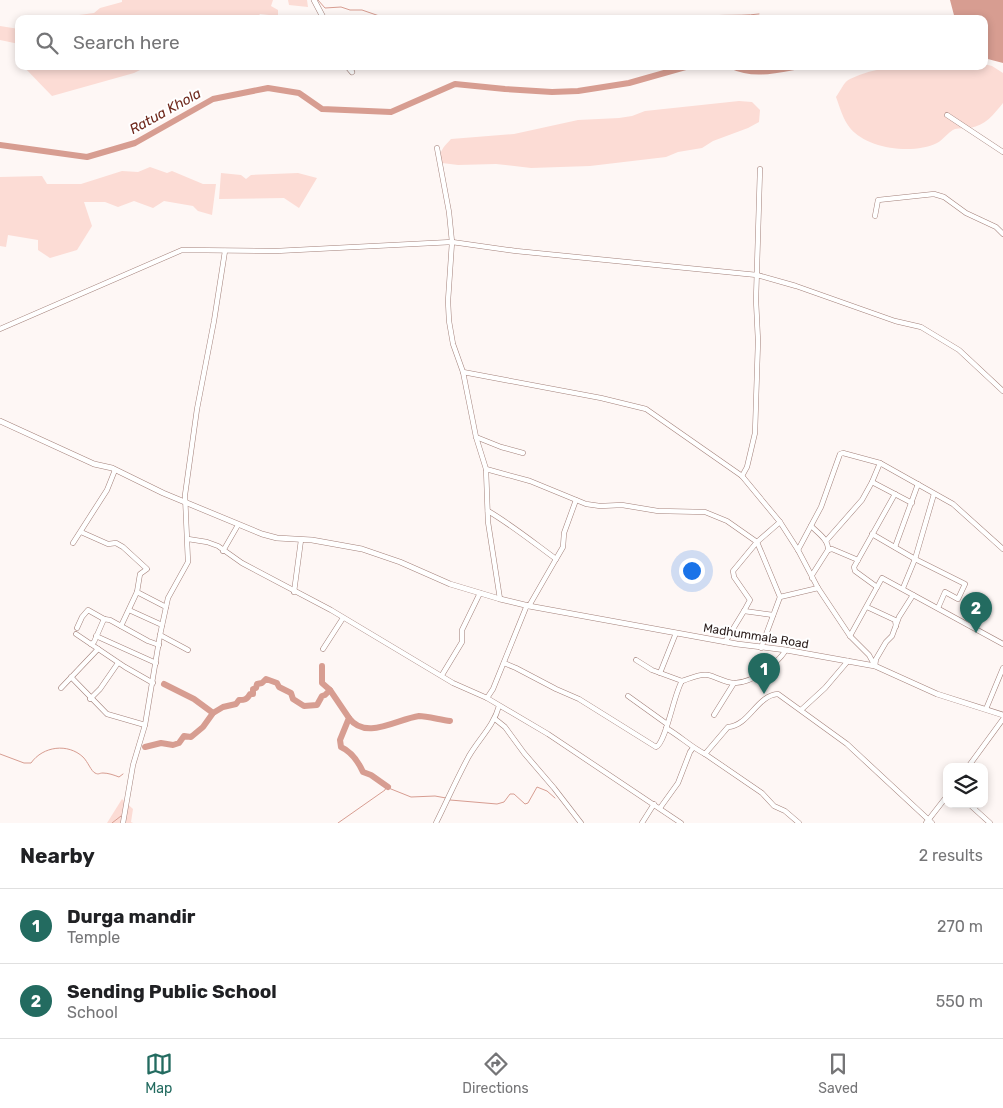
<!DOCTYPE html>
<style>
:root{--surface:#fff;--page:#f2f2f2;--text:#202124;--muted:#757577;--line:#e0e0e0;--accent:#236b60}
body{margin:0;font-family:Rubik,sans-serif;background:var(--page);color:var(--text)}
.controls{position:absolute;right:15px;bottom:15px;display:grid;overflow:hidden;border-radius:10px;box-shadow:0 2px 8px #0003}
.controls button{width:45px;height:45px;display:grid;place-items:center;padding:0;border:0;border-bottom:1px solid var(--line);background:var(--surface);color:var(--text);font:25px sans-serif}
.you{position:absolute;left:691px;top:570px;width:18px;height:18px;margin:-12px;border:4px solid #fff;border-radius:50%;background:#1a73e8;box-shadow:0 0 0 8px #1a73e833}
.badge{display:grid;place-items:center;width:32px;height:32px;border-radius:50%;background:var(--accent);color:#fff;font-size:16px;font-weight:700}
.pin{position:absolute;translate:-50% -41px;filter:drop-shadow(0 1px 2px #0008)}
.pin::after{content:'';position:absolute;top:26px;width:18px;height:15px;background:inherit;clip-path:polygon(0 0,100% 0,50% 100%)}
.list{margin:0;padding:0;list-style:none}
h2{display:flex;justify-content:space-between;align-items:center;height:65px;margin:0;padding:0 20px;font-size:21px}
h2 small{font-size:16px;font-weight:400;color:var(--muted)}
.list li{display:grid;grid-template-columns:32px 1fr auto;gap:15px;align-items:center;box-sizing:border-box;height:75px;padding:0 20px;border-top:1px solid var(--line)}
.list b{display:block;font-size:19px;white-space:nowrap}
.list p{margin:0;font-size:16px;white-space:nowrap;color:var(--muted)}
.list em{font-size:16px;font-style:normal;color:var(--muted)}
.icon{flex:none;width:28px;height:28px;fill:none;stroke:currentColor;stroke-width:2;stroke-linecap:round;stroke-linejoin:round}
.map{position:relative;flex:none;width:1003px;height:823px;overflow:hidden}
.search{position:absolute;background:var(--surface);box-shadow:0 2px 8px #0003;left:15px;right:15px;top:15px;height:55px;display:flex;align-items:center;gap:12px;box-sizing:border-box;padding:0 18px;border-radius:10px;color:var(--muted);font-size:19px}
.sheet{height:215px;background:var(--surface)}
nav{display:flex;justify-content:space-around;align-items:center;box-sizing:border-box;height:70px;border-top:1px solid var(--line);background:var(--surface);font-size:14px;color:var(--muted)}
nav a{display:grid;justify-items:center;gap:2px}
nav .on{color:var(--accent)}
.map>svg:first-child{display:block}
.green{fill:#fcdcd5}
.water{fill:#d79d91}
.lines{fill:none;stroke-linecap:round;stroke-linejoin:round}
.stream{stroke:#d79d91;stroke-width:1}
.river{stroke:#d79d91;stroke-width:6}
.minor-casing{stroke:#a3817a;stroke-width:5.5}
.tertiary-casing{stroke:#a3817a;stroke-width:6}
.minor{stroke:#fff;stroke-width:4.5}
.tertiary{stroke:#fff;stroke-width:5}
.labels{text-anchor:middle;stroke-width:4;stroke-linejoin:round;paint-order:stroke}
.street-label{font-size:12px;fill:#281b19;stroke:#fff}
.water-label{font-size:14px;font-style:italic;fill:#6f291d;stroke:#fff}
</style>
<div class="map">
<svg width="1003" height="823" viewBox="0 0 1003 823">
<rect width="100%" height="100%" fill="#fef7f5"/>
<g class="green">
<polygon points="122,0 273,0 271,6 278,10 278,16 260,14 256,19 61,19 64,17 94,13 100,8 122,2"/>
<polygon points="288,0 307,0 308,7 289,5"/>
<polygon points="0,26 19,29 19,44 0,40"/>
<path d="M984,64L992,66L1003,73V103C993,115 986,125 970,128C966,128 959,128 955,129C948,132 943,140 937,143C913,155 867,149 850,128C843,119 840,108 836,97C840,92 844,81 850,79C890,60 940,66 984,66Z"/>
<polygon points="23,66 148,66 134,73 52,96"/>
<path d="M739,101L752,102L760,110L759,122L748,128L713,141L702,148L678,152L666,157L590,166L531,168L496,164L458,165L442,163C437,152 444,147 451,139L514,134L578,120L619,118L632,116L645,111Z"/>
<polygon points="150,167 167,173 172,171 203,184 216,184 212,215 198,211 193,206 164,201 153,208 134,201 118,207 105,202 84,202 92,226 77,250 50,258 38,250 38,240 8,235 6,247 0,246 0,177 42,176 47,184 81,184 122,171 138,172"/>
<polygon points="221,173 241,175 246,179 251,175 298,173 317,178 299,208 284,198 219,199"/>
<polygon points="122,799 133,809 131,822 133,823 107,823"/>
</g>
<polygon class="water" points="950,0 1003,0 1003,63 984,58 984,19 955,19"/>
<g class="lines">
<g class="stream">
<polyline points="318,0 325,8 341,7 350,10 362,10 388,19"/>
<path d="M690,19C712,13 736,17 759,14"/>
<path d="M0,754L24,763H31C43,746 68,743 83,757C88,762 91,771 95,773C99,775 99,773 103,773C108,773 114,775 119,777L123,774"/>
<polyline points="450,800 497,804 504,802 510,794 514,794 525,804 528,803 537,787 547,791 555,798"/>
<polyline points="112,823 121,816 123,819"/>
<polyline points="338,823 385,790 386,787 411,797 435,796 446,798"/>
</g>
<g class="river">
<path d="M732,66C753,76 777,70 799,66"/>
<polyline points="0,145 87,157 135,143 213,99 268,88 299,93 322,109 391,112 455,84 505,89 552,92 578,91 629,83 689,66"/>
<path d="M322,666V683L330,690L349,718L340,740L341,747C352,752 358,761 363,772L371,775L388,787"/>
<polyline points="164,684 194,699 213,713"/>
<path d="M349,718C366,741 397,719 419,716C427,716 441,720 450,721"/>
<path d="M145,747L161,743L173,745L179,743L184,736L191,737L203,727L213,713L223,707L236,704L239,700C244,700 247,700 250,694H253V689L256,688L257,684L262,683L266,679L277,683L279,687L291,693L293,699L304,706L317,705L322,696L325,695L330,690"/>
</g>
<defs>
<g id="minor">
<polyline points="947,115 1003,152"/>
<polyline points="437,148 449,212 452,242 448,301 449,321 453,344 463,372 476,437 486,469 488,522 500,599"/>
<polyline points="875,216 878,200 934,194 944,197 966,213 996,227 1003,234"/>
<polyline points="0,329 182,250 276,251 452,242 516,251 757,275 796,286 895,321 921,327 959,350 1003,391"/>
<polyline points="463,372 601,398 646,409 742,476 780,522 798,550 818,588 850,636 869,655 875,666 876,659 886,642 892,636 899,617 913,595"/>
<polyline points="476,437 501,447 523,453"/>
<polyline points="486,469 530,481 586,504 600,506 622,505 658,511 705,512 727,521 757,542 780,597 761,648"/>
<polyline points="742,476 747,467 755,433 758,341 756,300 760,169"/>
<polyline points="872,482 880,463 881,464"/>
<path d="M488,511C512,525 534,543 556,559L529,606"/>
<path d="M811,526C818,533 829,540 828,550L832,549L858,560"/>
<polyline points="81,532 108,544 116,543 123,547 147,569 140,574 137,592"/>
<polyline points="872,534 915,559 965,584 958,599 945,592 938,608"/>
<polyline points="188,539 207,542 218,546 242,563 331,610 453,683 487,698 548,734 681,823"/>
<polyline points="826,541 862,500 872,482 912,503"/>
<polyline points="73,543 107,490 115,470"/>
<polyline points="895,547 918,484"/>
<polyline points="798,550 821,507 840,454 843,453 880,463 953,504 1003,549"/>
<polyline points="223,551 238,525"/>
<polyline points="556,559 563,547 564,533 576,500"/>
<polyline points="812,578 812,575 828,550"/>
<polyline points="877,587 855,571 854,567 895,494"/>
<polyline points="903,588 915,559 934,494"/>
<polyline points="294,592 301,540"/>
<polyline points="780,597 818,588"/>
<polyline points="867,607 895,620 896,626"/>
<polyline points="129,610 162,625"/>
<polyline points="744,611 750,600 734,577 733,571 757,542 780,522"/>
<polyline points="121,626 137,592 166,607"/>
<polyline points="77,628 82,617 88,610 104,619"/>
<polyline points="76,634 125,667 153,683"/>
<polyline points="160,635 188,650"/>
<polyline points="96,636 156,663"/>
<polyline points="850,636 882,578 1003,644"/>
<polyline points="725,642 744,611 773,615"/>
<polyline points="91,644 94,642 104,619 110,620 148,641 159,645"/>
<polyline points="323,649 343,618"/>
<polyline points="636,660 652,670 682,681"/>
<path d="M504,663L516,668L556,689L579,699L656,747C666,743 674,693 682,681C689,679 700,673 708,675C717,677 725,683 735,683C754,682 776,665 786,650"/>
<polyline points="660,673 676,633"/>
<polyline points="442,675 462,642 462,630 480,593"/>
<polyline points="71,677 107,714 145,725"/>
<polyline points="61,688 98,649"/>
<polyline points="628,696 667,724"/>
<polyline points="487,698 493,689 527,605"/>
<polyline points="90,699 100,689 118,663"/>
<polyline points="986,709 1003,668"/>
<polyline points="801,710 825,688 848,661"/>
<polyline points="714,715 734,683"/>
<polyline points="495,719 505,727 524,753 554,788 581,823"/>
<path d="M666,728C680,736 691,747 705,754L728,727C749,726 757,695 778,694L847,744L932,823"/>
<polyline points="705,754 762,793 774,806 785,811 799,823"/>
<polyline points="968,767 1003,719"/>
<polyline points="969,804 990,823"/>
<polyline points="660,808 678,783 690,752 693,748"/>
<polyline points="123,823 133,765 145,725 160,635 168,598 188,562 185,495 197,409 214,321 225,251"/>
<path d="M436,823C447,801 457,778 469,756C479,739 494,725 499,706"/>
<polyline points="642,823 654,804"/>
<polyline points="926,823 947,796"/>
</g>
<g id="tertiary">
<polyline points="314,0 324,19"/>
<polyline points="347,66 352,72"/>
<polyline points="0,421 94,464 112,468 163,493 262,534 277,538 312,540 362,549 400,562 450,584 500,599 529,606 737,644 786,650 875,666 937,694 1003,715"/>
</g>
</defs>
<use href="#minor" class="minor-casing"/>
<use href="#tertiary" class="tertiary-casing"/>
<use href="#minor" class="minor"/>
<use href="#tertiary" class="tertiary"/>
</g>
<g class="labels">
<g class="street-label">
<text transform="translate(756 636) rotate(9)" y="4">Madhummala Road</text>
</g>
<g class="water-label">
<text transform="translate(165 111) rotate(-29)" y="5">Ratua Khola</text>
</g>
</g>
</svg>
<div class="controls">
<button><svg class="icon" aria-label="layers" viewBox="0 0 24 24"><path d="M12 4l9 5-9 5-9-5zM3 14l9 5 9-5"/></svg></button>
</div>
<div class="you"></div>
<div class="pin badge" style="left:764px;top:694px">1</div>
<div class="pin badge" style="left:976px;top:633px">2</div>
<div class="search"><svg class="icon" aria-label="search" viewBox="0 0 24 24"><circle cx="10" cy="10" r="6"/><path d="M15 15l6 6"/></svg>Search here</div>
</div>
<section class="sheet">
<h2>Nearby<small>2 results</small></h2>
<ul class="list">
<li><span class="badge">1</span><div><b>Durga mandir</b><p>Temple</p></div><em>270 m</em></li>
<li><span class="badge">2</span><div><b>Sending Public School</b><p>School</p></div><em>550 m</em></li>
</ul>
</section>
<nav>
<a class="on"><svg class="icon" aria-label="map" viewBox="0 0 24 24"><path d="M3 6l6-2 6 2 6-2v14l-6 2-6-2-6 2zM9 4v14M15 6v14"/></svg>Map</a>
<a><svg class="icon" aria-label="directions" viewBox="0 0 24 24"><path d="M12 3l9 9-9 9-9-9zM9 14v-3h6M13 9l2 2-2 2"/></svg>Directions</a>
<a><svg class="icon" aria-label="saved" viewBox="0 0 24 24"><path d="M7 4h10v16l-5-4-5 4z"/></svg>Saved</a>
</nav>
